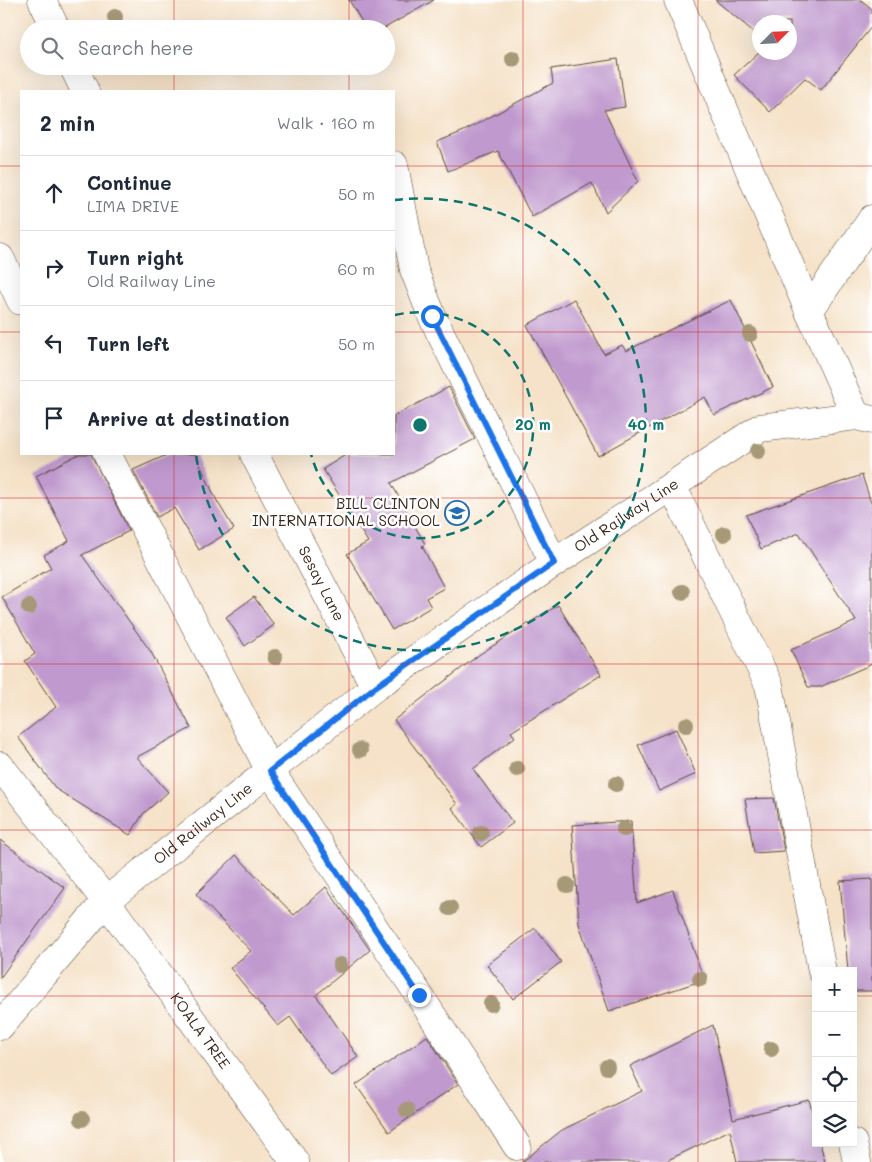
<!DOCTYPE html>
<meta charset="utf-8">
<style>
:root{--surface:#fff;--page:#f2f2f3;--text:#1f2937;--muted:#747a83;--line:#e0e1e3}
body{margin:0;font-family:Mali,sans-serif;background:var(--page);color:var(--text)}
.controls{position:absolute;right:15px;bottom:15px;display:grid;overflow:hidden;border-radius:0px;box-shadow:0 5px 20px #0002}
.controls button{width:45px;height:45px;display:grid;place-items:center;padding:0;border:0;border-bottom:1px solid var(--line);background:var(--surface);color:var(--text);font:25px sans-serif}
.compass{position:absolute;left:752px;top:15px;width:45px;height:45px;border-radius:50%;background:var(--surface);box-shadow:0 5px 20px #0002;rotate:66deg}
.stop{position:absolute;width:15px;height:15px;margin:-11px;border:4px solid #1a73e8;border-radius:50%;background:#fff}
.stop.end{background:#1a73e8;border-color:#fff;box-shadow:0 1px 5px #0008}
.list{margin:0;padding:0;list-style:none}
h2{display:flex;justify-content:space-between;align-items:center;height:65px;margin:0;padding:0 20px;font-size:21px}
h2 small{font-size:16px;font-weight:400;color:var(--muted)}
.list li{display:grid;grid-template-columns:32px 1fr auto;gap:15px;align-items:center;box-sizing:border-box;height:75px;padding:0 20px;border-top:1px solid var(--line)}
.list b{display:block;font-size:19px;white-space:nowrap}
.list p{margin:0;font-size:16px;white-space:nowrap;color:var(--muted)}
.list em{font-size:16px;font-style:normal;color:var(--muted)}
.icon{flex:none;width:28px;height:28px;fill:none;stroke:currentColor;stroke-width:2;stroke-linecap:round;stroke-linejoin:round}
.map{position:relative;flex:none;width:872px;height:1162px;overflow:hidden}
.search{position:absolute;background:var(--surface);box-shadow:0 5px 20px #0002;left:20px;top:20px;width:375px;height:55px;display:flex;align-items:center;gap:12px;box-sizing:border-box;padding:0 18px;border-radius:28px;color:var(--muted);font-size:19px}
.panel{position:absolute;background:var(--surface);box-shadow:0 5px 20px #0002;left:20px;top:90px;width:375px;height:365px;border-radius:0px}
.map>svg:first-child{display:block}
.building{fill:#c099ce}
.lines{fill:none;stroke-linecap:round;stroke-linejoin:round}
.minor-casing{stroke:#574638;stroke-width:29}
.minor{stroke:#fff;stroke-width:28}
.tree{fill:#a59978}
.route{stroke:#1a73e8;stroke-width:6}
.grid{fill:none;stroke:#d62828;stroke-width:1;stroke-opacity:0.55}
.ring{fill:none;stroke:#0f766e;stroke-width:2.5;stroke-dasharray:9 6}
.labels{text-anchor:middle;stroke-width:5;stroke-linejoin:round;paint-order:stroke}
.poi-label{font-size:15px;fill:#3b2a1e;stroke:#fff;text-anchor:end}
.street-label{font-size:15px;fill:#3b2a1e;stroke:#fff}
.centre{fill:#0f766e;stroke:#fff;stroke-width:2.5}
.ring-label{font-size:15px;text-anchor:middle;font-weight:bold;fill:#0f766e;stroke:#fff;stroke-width:5;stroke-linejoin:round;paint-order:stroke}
</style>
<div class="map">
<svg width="872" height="1162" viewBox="0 0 872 1162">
<rect width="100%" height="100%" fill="#fff"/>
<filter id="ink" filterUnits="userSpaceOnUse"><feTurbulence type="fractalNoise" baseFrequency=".02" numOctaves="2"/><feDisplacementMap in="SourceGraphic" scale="10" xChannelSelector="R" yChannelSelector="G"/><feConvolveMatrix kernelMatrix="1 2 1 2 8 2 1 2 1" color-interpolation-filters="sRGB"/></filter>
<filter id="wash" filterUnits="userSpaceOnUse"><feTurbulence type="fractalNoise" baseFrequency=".0096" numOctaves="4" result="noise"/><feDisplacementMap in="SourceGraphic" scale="20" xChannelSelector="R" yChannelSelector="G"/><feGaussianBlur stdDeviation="1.12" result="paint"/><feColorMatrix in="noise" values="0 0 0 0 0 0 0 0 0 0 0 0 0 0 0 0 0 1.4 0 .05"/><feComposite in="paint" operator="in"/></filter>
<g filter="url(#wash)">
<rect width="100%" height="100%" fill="#f5e2c8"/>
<g id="blocks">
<g class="building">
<polygon points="349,0 434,0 383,29 366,29"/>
<polygon points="715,0 861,0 872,9 872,26 821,90 805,78 770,112 734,75 760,51 790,52 790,22 760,22 760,37"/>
<polygon points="618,59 625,107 604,110 638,181 606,212 592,183 532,217 498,151 448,171 437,142 464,131 553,83 551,69"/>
<polygon points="574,299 604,354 622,345 626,351 731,300 773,387 714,415 705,397 598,456 527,325"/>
<polygon points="449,387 475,439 391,483 425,544 422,546 444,588 426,598 431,607 392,630 347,554 368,542 323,469 347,454 394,454 394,416"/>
<polygon points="79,454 91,454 129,531 82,555 151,652 191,728 137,757 168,792 143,814 130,835 56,789 18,737 56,707 25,661 35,654 2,597 51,568 44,555 69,541 36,476"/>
<polygon points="169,454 195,454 217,501 234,529 199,550 174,508 157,517 133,470"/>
<polygon points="862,475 872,506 872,664 820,687 808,687 791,650 856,621 799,533 761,549 746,515"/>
<polygon points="254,597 274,625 245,646 226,617"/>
<polygon points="558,605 601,675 511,732 515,737 473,769 513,823 481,847 452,808 457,804 394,720 480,654"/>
<polygon points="676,729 696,774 659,791 638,745"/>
<polygon points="774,798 784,851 754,853 745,799"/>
<polygon points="631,821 637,903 673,890 704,980 609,1011 579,924 572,825"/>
<polygon points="0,840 65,888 0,978"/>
<polygon points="236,855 294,915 326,887 370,950 316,995 358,1057 331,1076 290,1017 278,1026 230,968 251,951 196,894"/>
<polygon points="872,879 872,991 853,991 853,971 848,971 840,881"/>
<polygon points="535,928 561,962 513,999 487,965"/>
<polygon points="713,1025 733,1119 809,1100 816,1126 816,1143 820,1143 825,1162 737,1162 730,1130 664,1162 522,1162 562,1130 642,1091 630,1066"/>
<polygon points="427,1036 458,1084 389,1132 356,1085"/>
</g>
</g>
</g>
<g filter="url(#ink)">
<use href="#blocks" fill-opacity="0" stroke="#574638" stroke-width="1"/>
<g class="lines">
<defs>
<g id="minor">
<polyline points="42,0 56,29"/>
<polyline points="678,0 809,311 856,416"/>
<polyline points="73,66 85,91"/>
<polyline points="394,165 414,270 432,316 554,563"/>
<polyline points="0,258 21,301"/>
<polyline points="809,311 872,219"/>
<polyline points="107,454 270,771 419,995 517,1146"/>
<path id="s1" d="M254,454L375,687"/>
<polyline points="672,486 769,685 822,971"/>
<path id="s2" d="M0,766L106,901L295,1162"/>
<path id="s3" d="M0,1026L106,901L375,687L554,563L760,428L856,416L872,420"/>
<polyline points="853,1143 857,1162"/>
</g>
</defs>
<use href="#minor" class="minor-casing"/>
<use href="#minor" class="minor"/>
</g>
<g class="tree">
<circle cx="115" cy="17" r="8"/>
<circle cx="513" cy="59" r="8"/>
<circle cx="750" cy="334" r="8"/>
<circle cx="758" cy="451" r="8"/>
<circle cx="724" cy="534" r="8"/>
<circle cx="682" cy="592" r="8"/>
<circle cx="29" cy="607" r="8"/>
<circle cx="275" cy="657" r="8"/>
<circle cx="686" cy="725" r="8"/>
<circle cx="360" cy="750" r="8"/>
<circle cx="517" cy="769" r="8"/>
<circle cx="616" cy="784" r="8"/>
<circle cx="624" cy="829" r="8"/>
<circle cx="481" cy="833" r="8"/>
<circle cx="567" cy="885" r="8"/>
<circle cx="450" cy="908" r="8"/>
<circle cx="340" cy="965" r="8"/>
<circle cx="700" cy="979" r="8"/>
<circle cx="491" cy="1004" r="8"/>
<circle cx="771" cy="1049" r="8"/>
<circle cx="607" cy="1067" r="8"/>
<circle cx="407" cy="1110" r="8"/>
<circle cx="82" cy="1119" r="8"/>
</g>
</g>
<g class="lines" filter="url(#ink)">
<polyline class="route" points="419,995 270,771 375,687 554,563 432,316"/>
</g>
<path class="grid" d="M174,0V29M349,0V29M523,0V1162M698,0V1162M174,66V91M349,66V91M0,166H21M394,166H872M0,332H21M394,332H872M174,454V1162M349,454V1162M0,498H872M0,664H872M0,830H872M0,996H816M853,996H872"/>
<g class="ring">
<path d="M395 315A113 113 0 1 1 311 454"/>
<path d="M394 200A226 226 0 1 1 196 454"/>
</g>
<defs>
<symbol id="school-ring" viewBox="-11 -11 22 22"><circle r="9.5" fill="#fff" stroke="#1f6fb2" stroke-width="1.5"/><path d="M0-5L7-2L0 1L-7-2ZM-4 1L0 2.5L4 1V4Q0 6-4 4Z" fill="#1f6fb2"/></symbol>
</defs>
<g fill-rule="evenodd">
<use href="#school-ring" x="443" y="499" width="28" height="28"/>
</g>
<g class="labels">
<g class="poi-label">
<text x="440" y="509">BILL CLINTON<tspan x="440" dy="17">INTERNATIONAL SCHOOL</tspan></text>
</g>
<g class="street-label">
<text dy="5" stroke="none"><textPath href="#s3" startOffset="812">Old Railway Line</textPath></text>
<text dy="5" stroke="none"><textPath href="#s1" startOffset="146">Sesay Lane</textPath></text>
<text dy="5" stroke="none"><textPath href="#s3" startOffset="288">Old Railway Line</textPath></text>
<text dy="5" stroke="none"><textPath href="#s2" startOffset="332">KOALA TREE</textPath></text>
</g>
</g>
<circle cx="420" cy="425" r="8" class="centre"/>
<g class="ring-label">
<text x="533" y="430">20 m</text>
<text x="646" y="430">40 m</text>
</g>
</svg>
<div class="controls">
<button>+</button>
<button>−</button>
<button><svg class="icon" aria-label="locate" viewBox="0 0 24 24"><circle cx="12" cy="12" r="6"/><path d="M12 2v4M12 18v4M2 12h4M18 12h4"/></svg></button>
<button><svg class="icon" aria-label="layers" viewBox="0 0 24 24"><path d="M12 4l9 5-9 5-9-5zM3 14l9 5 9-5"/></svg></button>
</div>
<svg class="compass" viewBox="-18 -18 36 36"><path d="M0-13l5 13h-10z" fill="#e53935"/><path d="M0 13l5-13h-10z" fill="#747a83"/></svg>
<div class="stop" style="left:432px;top:316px"></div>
<div class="stop end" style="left:419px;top:995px"></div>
<div class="search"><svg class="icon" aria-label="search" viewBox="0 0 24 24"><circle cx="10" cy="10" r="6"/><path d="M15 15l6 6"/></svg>Search here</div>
<section class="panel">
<h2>2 min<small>Walk · 160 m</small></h2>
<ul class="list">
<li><svg class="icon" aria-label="ahead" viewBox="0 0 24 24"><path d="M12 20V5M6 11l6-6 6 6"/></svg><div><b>Continue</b><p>LIMA DRIVE</p></div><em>50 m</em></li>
<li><svg class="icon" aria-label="right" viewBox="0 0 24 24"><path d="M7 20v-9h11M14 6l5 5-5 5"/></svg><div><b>Turn right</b><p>Old Railway Line</p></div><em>60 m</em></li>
<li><svg class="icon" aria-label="left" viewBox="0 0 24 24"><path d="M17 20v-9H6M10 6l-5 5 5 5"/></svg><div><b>Turn left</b></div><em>50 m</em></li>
<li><svg class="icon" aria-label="arrive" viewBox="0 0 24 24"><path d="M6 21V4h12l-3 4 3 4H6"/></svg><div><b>Arrive at destination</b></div></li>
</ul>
</section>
</div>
